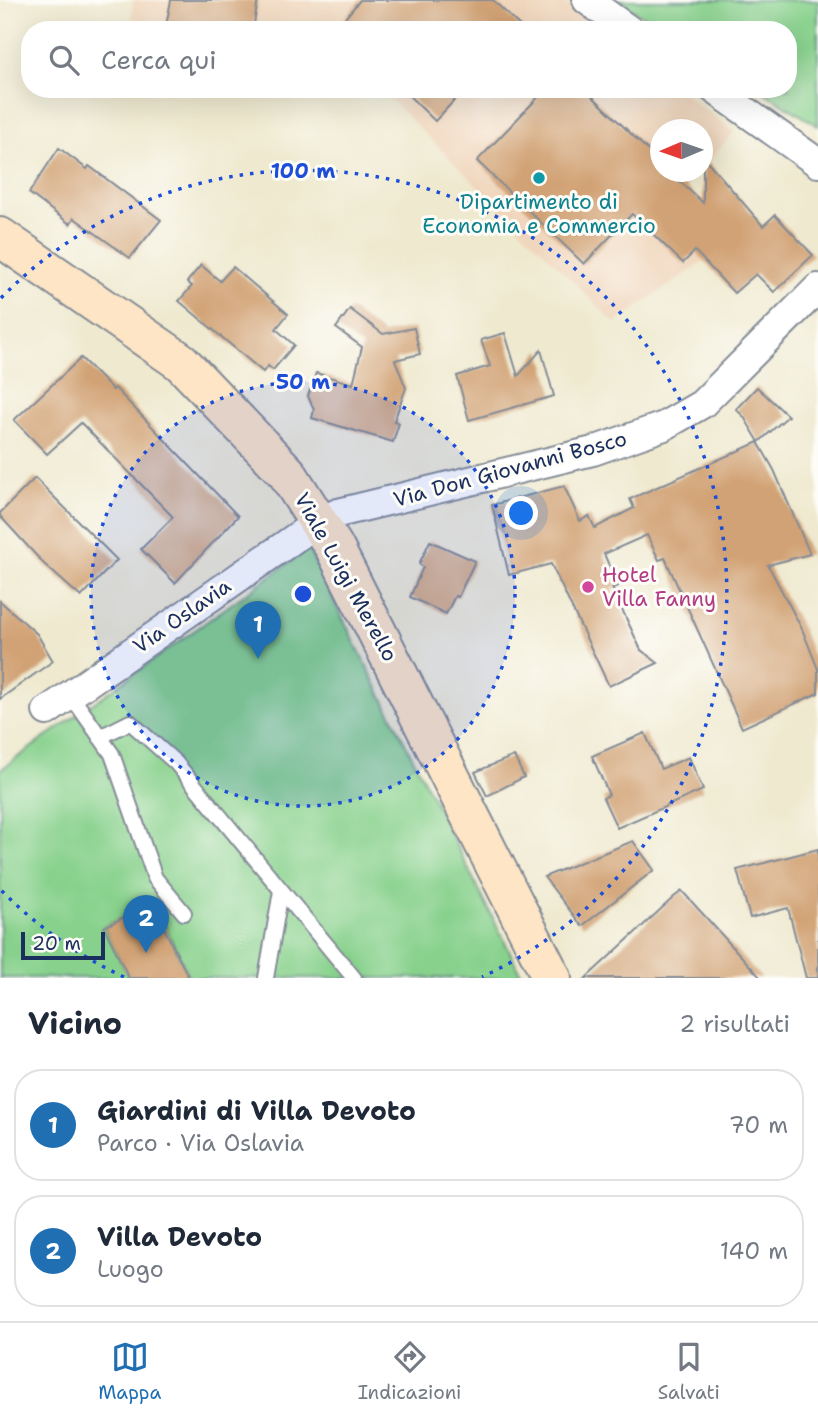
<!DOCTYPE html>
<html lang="it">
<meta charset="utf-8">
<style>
:root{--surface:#fff;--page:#f2f2f3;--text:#1f2937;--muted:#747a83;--line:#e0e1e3;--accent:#1f6fb2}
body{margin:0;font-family:"Shantell Sans",sans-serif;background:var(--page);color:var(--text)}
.compass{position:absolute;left:650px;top:119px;width:63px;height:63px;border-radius:50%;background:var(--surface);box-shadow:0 7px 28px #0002;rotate:268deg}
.scale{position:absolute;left:21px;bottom:18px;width:84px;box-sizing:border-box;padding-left:7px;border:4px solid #1b2f5e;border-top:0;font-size:19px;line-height:24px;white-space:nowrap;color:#1b2f5e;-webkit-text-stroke:5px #fdfcf7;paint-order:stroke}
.you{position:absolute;left:522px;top:514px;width:24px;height:24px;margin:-18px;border:5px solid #fff;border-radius:50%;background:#1a73e8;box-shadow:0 0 0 10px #1a73e833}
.badge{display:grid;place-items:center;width:46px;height:46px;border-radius:50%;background:var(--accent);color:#fff;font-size:23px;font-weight:700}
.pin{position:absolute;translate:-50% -58px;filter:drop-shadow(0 2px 4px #0008)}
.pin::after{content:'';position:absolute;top:37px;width:24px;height:21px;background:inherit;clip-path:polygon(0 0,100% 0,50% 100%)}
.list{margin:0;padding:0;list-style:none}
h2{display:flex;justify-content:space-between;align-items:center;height:91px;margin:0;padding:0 28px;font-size:30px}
h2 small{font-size:23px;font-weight:400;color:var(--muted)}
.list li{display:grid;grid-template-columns:46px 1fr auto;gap:21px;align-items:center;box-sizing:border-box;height:112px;margin:0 14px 14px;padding:0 14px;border:2px solid var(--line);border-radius:28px}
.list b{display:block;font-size:26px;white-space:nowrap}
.list p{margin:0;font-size:23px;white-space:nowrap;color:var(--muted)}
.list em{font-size:23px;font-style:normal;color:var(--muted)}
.icon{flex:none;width:38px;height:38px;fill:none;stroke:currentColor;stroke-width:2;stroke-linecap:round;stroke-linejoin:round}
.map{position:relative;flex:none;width:818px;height:978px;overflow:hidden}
.search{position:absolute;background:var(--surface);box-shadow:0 7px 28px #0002;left:21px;right:21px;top:21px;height:77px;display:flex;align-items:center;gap:18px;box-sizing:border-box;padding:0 24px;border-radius:28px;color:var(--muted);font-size:26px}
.sheet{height:343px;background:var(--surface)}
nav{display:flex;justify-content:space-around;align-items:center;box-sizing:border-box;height:98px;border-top:2px solid var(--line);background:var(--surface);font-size:19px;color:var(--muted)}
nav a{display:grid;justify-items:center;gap:4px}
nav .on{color:var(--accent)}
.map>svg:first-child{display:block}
.built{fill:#f0d6bc}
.garden{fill:#88d18d;stroke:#528076;stroke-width:2}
.building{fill:#d1a274}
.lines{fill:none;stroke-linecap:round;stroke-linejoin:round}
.lane-casing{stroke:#858c96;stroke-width:18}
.street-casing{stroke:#858c96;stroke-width:32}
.secondary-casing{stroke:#858c96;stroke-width:42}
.lane{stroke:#fff;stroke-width:14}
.street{stroke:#fff;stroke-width:28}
.secondary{stroke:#fde5c5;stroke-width:38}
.ring{fill:none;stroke:#1d4ed8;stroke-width:3.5;stroke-dasharray:3.5 7}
.culture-dot{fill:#0f9aa8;stroke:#fdfcf7;stroke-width:2.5}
.hotel-dot{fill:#d1479c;stroke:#fdfcf7;stroke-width:2.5}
.labels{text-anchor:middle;stroke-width:6;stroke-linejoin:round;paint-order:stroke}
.culture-label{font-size:21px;fill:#0d838f;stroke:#fdfcf7}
.street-label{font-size:21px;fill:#1b2f5e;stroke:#fdfcf7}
.hotel-label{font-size:21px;fill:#b23c85;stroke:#fdfcf7;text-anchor:start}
.centre{fill:#1d4ed8;stroke:#fdfcf7;stroke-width:3.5}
.ring-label{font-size:21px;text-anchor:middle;font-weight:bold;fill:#1d4ed8;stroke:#fdfcf7;stroke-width:6;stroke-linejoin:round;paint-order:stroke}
</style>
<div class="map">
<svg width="818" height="978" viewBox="0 0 818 978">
<rect width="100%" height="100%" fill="#fdfcf7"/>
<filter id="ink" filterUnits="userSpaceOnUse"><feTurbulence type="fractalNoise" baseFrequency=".0143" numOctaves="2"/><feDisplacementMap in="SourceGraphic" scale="14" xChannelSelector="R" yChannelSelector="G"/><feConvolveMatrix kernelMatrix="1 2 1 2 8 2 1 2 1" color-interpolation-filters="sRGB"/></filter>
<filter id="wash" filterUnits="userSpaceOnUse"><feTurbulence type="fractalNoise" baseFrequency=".00686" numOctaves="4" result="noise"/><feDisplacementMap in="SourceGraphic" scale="28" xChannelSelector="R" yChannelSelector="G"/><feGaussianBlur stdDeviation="1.57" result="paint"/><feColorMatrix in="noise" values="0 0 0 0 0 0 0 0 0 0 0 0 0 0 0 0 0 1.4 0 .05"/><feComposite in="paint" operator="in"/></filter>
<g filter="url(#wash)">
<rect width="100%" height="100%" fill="#efe9cf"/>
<g class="built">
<polygon points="133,0 561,0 600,30 165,30 132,22"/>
<polygon points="384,89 678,89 734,132 703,168 702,130 660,130 660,172 699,172 670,206 710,257 615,323 382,91"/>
</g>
<g class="garden">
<polygon points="618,0 818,0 818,126 759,89 788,89 788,30 665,30"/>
<polygon points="308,549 523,978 189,978 154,902 104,927 129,978 0,978 0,770"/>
</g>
<g id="blocks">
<g class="building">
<polygon points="171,0 258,0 253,30 189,30 166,26"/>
<polygon points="360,0 493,0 524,30 335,30"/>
<polygon points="402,89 465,89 435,121"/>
<polygon points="546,89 585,89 661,163 661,172 670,172 703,203 703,156 763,226 775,215 813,255 774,292 756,274 734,293 695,251 683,263 632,214 584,264 477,161"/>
<polygon points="59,148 87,169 89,166 161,220 130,258 74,218 70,224 29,193"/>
<polygon points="201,265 220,281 233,267 288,314 276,329 294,345 273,370 268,366 263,372 179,301 192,286 187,282"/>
<polygon points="350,309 383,334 414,328 420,354 395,360 406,388 394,421 399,423 393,442 312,418 314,410 308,396 316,373 353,384 362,347 336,328"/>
<polygon points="505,333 518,376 541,350 554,396 469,420 457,376 490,366 481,340"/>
<polygon points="81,358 113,390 115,388 238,516 175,583 141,549 173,517 81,423 47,454 14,420"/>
<polygon points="757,387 788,416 759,442 744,417 736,409"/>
<polygon points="758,442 774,470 810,554 768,565 802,629 818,669 818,693 742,728 665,558 659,560 647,535 604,554 618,586 612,588 641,650 658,663 609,686 551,564 509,575 492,505 564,486 580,521 589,516 595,528 634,508 630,499"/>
<polygon points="35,478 117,560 81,597 44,564 0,516 0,513"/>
<polygon points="430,541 475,561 458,597 455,596 446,614 410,597 423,567 419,564"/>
<polygon points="0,601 37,634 53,661 0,699"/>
<polygon points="645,733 661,769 689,757 703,790 617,828 603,798 609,795 592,756"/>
<polygon points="514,756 524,777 487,796 475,772"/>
<polygon points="633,841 654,870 582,926 544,877"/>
<polygon points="818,849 818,978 806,978 788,908 750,918 737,870"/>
<polygon points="682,891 761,978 586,978 674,897"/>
<polygon points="155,902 166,925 163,926 189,978 129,978 104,927"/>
</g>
</g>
</g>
<g filter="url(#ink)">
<use href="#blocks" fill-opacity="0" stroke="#858c96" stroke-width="2"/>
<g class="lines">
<defs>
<g id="lane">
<polyline points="70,694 112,754 155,878 184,913"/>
<polyline points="100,737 130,722 176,763 354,978"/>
<polyline points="266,978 281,891"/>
</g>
<g id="street">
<polyline points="587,0 629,30"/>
<polyline points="714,89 818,163"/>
<polyline points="47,711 318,522 338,513 593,451 664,426 702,404 818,288"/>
</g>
<polyline id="secondary" points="0,237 181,362 287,473 334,547 552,978"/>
</defs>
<use href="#lane" class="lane-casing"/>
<use href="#street" class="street-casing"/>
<use href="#secondary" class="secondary-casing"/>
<use href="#lane" class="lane"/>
<use href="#street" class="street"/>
<use href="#secondary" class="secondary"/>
</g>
</g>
<circle cx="303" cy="594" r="212" fill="#1d4ed8" fill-opacity=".12"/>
<g class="ring">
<circle cx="303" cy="594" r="212"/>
<path d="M124 977A423 423 0 0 1 1 890M1 298A423 423 0 1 1 482 977"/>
</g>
<circle class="culture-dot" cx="539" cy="178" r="7"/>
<circle class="hotel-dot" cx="588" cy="587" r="7"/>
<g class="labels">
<g class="culture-label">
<text x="539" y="209">Dipartimento di<tspan x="539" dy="24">Economia e Commercio</tspan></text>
</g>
<g class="street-label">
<text transform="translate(510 469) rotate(-15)" y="7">Via Don Giovanni Bosco</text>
<text transform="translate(346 577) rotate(61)" y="7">Viale Luigi Merello</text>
<text transform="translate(182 616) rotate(-35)" y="7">Via Oslavia</text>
</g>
<g class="hotel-label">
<text x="602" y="582">Hotel<tspan x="602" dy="24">Villa Fanny</tspan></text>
</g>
</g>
<circle cx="303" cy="594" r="10" class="centre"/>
<g class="ring-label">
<text x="303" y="178">100 m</text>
<text x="303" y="389">50 m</text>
</g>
</svg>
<svg class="compass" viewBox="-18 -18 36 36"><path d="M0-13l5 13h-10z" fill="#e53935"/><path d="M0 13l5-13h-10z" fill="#747a83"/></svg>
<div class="scale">20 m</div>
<div class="you"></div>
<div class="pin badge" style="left:258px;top:659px">1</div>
<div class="pin badge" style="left:146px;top:953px">2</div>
<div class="search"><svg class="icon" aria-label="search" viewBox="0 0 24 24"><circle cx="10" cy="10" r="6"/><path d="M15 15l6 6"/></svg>Cerca qui</div>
</div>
<section class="sheet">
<h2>Vicino<small>2 risultati</small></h2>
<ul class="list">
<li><span class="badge">1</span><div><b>Giardini di Villa Devoto</b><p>Parco · Via Oslavia</p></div><em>70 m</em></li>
<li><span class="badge">2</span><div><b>Villa Devoto</b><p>Luogo</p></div><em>140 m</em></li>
</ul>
</section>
<nav>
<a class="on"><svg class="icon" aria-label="map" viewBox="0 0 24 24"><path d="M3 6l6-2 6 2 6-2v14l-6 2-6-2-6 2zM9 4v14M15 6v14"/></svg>Mappa</a>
<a><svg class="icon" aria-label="directions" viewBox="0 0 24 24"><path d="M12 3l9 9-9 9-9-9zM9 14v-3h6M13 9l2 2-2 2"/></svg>Indicazioni</a>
<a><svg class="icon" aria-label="saved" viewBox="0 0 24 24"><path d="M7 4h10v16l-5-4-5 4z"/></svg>Salvati</a>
</nav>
